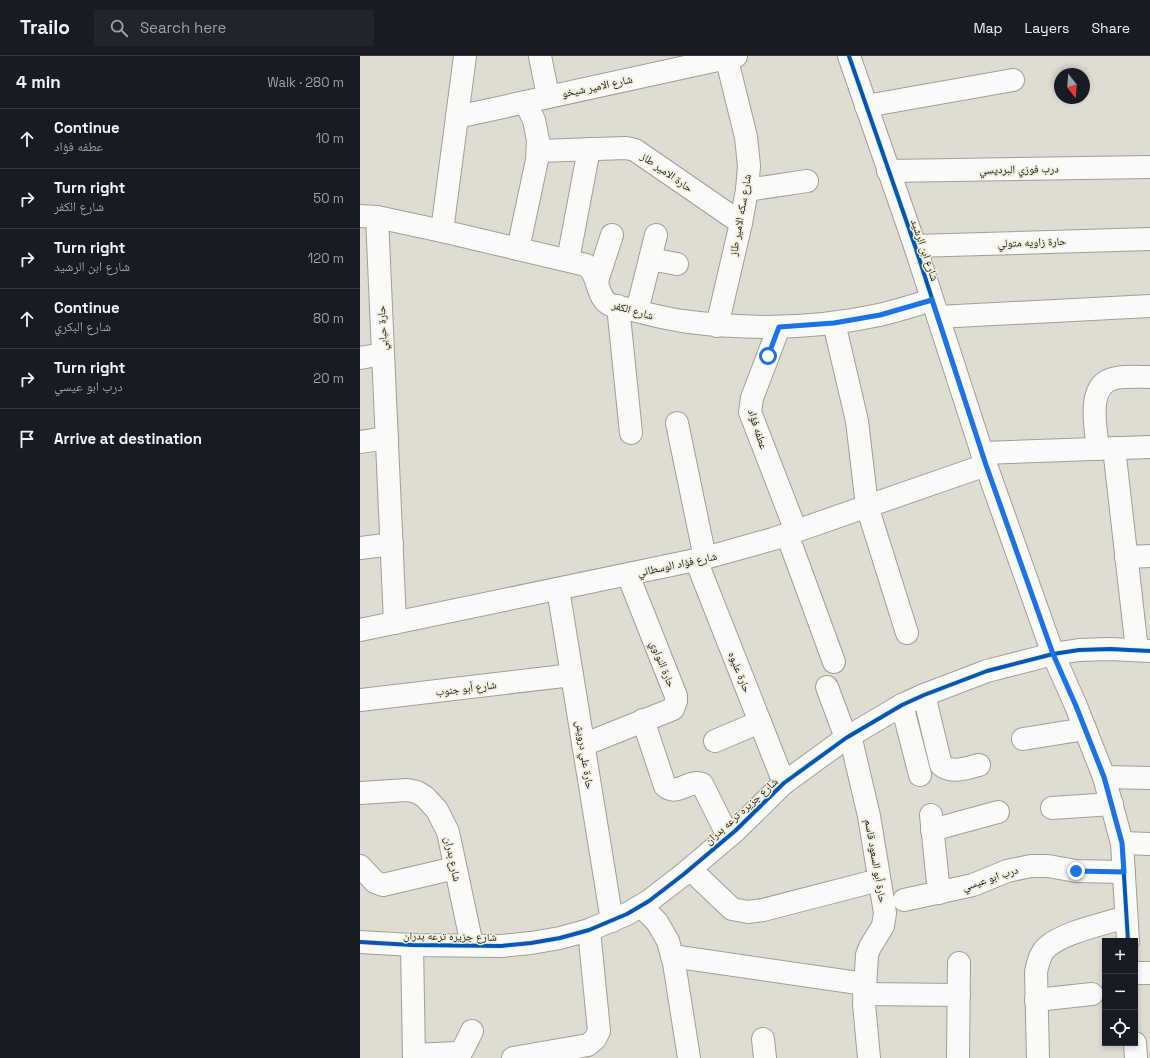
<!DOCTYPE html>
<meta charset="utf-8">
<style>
:root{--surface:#171b24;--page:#20242c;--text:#f1f3f6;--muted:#9ea1a6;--line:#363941}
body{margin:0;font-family:"Space Grotesk","Noto Naskh Arabic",sans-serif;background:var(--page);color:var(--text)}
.controls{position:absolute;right:12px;bottom:12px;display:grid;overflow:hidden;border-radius:0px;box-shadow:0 2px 6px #0003}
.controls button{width:36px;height:36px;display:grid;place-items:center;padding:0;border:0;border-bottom:1px solid var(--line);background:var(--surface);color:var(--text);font:20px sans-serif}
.compass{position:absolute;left:694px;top:12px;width:36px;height:36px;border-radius:50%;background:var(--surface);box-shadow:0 2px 6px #0003;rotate:163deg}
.stop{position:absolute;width:12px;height:12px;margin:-9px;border:3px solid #1a73e8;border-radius:50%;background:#fff}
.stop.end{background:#1a73e8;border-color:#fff;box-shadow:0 1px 4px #0008}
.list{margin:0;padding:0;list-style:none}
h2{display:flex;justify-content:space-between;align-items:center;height:52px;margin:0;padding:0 16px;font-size:17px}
h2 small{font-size:13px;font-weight:400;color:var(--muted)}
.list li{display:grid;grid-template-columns:26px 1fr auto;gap:12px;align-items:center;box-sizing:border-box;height:60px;padding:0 16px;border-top:1px solid var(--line)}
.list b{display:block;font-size:15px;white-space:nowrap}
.list p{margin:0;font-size:13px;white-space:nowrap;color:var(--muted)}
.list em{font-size:13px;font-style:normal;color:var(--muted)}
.icon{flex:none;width:22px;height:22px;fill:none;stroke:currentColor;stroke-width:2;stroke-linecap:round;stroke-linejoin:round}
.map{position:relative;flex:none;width:790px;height:1002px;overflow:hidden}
header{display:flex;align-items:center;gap:24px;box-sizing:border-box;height:56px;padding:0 20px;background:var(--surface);border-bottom:1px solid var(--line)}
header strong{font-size:19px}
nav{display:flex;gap:22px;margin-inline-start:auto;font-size:14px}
.search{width:280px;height:36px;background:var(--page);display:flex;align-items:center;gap:10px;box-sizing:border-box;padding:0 14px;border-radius:0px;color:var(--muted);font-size:15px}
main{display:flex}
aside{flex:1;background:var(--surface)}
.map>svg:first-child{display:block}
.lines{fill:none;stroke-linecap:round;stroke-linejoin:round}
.minor-casing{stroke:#a09e96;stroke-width:24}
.minor{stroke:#fafaf8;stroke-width:22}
.cycleway-casing{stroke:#f1edda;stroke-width:6}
.cycleway{stroke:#0057b8;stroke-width:4}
.route{stroke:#1a73e8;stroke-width:5}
.labels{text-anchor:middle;stroke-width:3;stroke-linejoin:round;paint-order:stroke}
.street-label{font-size:11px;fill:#1b1a13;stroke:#f1edda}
</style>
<header>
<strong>Trailo</strong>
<div class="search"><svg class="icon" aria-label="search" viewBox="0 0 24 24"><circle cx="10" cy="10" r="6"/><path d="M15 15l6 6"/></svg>Search here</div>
<nav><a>Map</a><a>Layers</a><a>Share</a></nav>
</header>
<main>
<aside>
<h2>4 min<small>Walk · 280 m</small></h2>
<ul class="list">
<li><svg class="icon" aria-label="ahead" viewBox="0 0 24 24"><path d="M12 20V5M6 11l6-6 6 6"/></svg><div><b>Continue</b><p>عطفه فؤاد</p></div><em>10 m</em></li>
<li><svg class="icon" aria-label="right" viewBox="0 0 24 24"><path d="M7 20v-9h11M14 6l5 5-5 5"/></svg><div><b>Turn right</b><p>شارع الكفر</p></div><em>50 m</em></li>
<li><svg class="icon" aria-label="right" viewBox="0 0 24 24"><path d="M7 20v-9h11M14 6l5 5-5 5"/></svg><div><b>Turn right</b><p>شارع ابن الرشيد</p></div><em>120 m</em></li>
<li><svg class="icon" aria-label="ahead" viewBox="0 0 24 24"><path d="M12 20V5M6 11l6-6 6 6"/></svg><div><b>Continue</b><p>شارع البكري</p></div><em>80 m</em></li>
<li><svg class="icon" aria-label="right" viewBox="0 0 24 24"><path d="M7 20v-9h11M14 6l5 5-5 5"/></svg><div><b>Turn right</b><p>درب ابو عيسي</p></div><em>20 m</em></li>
<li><svg class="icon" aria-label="arrive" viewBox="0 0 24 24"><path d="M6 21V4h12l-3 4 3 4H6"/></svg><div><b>Arrive at destination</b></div></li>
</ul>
</aside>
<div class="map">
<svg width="790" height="1002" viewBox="0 0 790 1002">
<rect width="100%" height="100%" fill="#dfdcd2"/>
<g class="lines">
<defs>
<g id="minor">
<polyline points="180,0 188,40"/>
<polyline points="489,0 555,190 626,409 693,598 716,650 744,721 762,787 768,885"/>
<polyline points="506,50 653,24"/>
<polyline points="97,61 376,0"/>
<polyline points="178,95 266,92 275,94 381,167"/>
<polyline points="528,115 790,111"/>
<polyline points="387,134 447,125"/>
<path d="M0,160L17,161L82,175L226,209C240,218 235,242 251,249C257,251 263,252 269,253C287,258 304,262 322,265C388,274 455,273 519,259C537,255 555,249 572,244"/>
<polyline points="17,161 35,567"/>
<polyline points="82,175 105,0"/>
<polyline points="555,190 790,183"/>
<polyline points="158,193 177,104 178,84 174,64 165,46"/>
<polyline points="290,203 317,208"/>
<polyline points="208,204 229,93"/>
<polyline points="237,225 252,179"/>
<polyline points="258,250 271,377"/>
<polyline points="277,255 296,179"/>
<polyline points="578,261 790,250"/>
<polyline points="474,267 497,365 507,450 547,577"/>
<polyline points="357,270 381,167 387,134 389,110 386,81 366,0"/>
<polyline points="419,271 392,342 390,356 436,475"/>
<polyline points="0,302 23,298"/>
<polyline points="317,367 345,502"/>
<polyline points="0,386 27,382"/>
<polyline points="754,392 777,594"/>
<path d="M738,393C736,372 725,327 756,322C767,320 779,321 790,321"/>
<polyline points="622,397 790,391"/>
<polyline points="427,478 474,606"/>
<polyline points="0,492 32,488"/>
<polyline points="766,501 790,500"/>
<polyline points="336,504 424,727"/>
<polyline points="198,533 252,865"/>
<polyline points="0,574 345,502 413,483 626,409"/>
<polyline points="467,631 486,682"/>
<path d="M564,639L581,709C592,718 606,712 619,709"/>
<polyline points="0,644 212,619"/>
<polyline points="542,649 560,719"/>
<path d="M283,664L305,730C317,741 329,723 342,728L368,780"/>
<polyline points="490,679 509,760 525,857 523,870 510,891 507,899 504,948 509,1002"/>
<polyline points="663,683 725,673"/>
<polyline points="355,685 400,666"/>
<polyline points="223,689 313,653 316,645 316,640 268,519"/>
<polyline points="744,721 790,722"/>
<polyline points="0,737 47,734 57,736 65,741 77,754 88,776 112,889"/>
<polyline points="692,752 752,748"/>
<polyline points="571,759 579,837"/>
<polyline points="572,774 638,756"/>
<polyline points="762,787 790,788"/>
<polyline points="0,810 15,826 23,829 95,812"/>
<polyline points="330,813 372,853 388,856 403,854 519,824"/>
<polyline points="544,844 613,829 647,815 671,810 688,810 716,815 764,816"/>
<polyline points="281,850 297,866 308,885 314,907 329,1002"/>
<polyline points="0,886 52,889 141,890 171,887 200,882 229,874 267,858 289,845 324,818 375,775 424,727 486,682 542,649 564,639 627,615 693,598 719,594 750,593 790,595"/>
<polyline points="52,889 54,1002"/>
<polyline points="312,900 505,928"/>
<polyline points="775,917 790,917"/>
<polyline points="504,938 599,939"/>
<polyline points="676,944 732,938"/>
<polyline points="403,983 405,1002"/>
<polyline points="775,987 776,1002"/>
<polyline points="54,999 96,997 102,995 112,975"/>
<polyline points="153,1002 228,989 235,983 239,975 229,874"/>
<polyline points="598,1002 599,907"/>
<path d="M678,1002L676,916C678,907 680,897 687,891C704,876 744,868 766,861"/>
</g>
</defs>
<use href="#minor" class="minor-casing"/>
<use href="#minor" class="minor"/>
<defs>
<g id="cycleway">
<polyline points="489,0 555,190 626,409 693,598 716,650 744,721 762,787 768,885"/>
<polyline points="0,886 52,889 141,890 171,887 200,882 229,874 267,858 289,845 324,818 375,775 424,727 486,682 542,649 564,639 627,615 693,598 719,594 750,593 790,595"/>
</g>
</defs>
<use href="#cycleway" class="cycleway-casing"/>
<use href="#cycleway" class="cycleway"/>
</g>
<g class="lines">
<polyline class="route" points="408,300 419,271 474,267 520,259 572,244 626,409 693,598 716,650 744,721 762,787 764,816 716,815"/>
</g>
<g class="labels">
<g class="street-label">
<text transform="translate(237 30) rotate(-12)" y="4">شارع الامير شيخو</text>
<text transform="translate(659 113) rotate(-1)" y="4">درب فوزي البرديسي</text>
<text transform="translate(307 116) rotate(35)" y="4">حارة الامير طاز</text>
<text transform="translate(380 159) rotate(-80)" y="4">شارع سكه الامير طاز</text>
<text transform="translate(672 186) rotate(-2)" y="4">حارة زاويه متولي</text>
<text transform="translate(565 194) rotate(71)" y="4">شارع ابن الرشيد</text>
<text transform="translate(273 254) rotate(16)" y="4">شارع الكفر</text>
<text transform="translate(22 272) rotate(-93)" y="4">حارة حبابي</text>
<text transform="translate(398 373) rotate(72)" y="4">عطفه فؤاد</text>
<text transform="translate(317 508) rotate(-12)" y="4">شارع فؤاد الوسطاني</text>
<text transform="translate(303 608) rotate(68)" y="4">حارة النواوي</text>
<text transform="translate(380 616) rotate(68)" y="4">حارة عليوه</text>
<text transform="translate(106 632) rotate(-7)" y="4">شارع أبو جنوب</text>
<text transform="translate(225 699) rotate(81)" y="4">حارة علي درويش</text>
<text transform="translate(381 755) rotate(-42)" y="4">شارع جزيره ترعه بدران</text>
<text transform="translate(93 803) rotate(78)" y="4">شارع بدران</text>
<text transform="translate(516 805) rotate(80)" y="4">حارة أبو السعود قاسم</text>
<text transform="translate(630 822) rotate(-18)" y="4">درب ابو عيسي</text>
<text transform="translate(90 880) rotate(1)" y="4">شارع جزيره ترعه بدران</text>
</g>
</g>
</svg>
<div class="controls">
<button>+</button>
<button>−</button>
<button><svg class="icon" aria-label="locate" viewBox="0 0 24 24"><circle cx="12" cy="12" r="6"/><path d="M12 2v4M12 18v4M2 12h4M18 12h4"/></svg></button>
</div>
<svg class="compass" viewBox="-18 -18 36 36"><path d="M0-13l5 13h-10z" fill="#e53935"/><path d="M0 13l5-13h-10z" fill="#9ea1a6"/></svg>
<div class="stop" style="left:408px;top:300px"></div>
<div class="stop end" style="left:716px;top:815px"></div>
</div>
</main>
